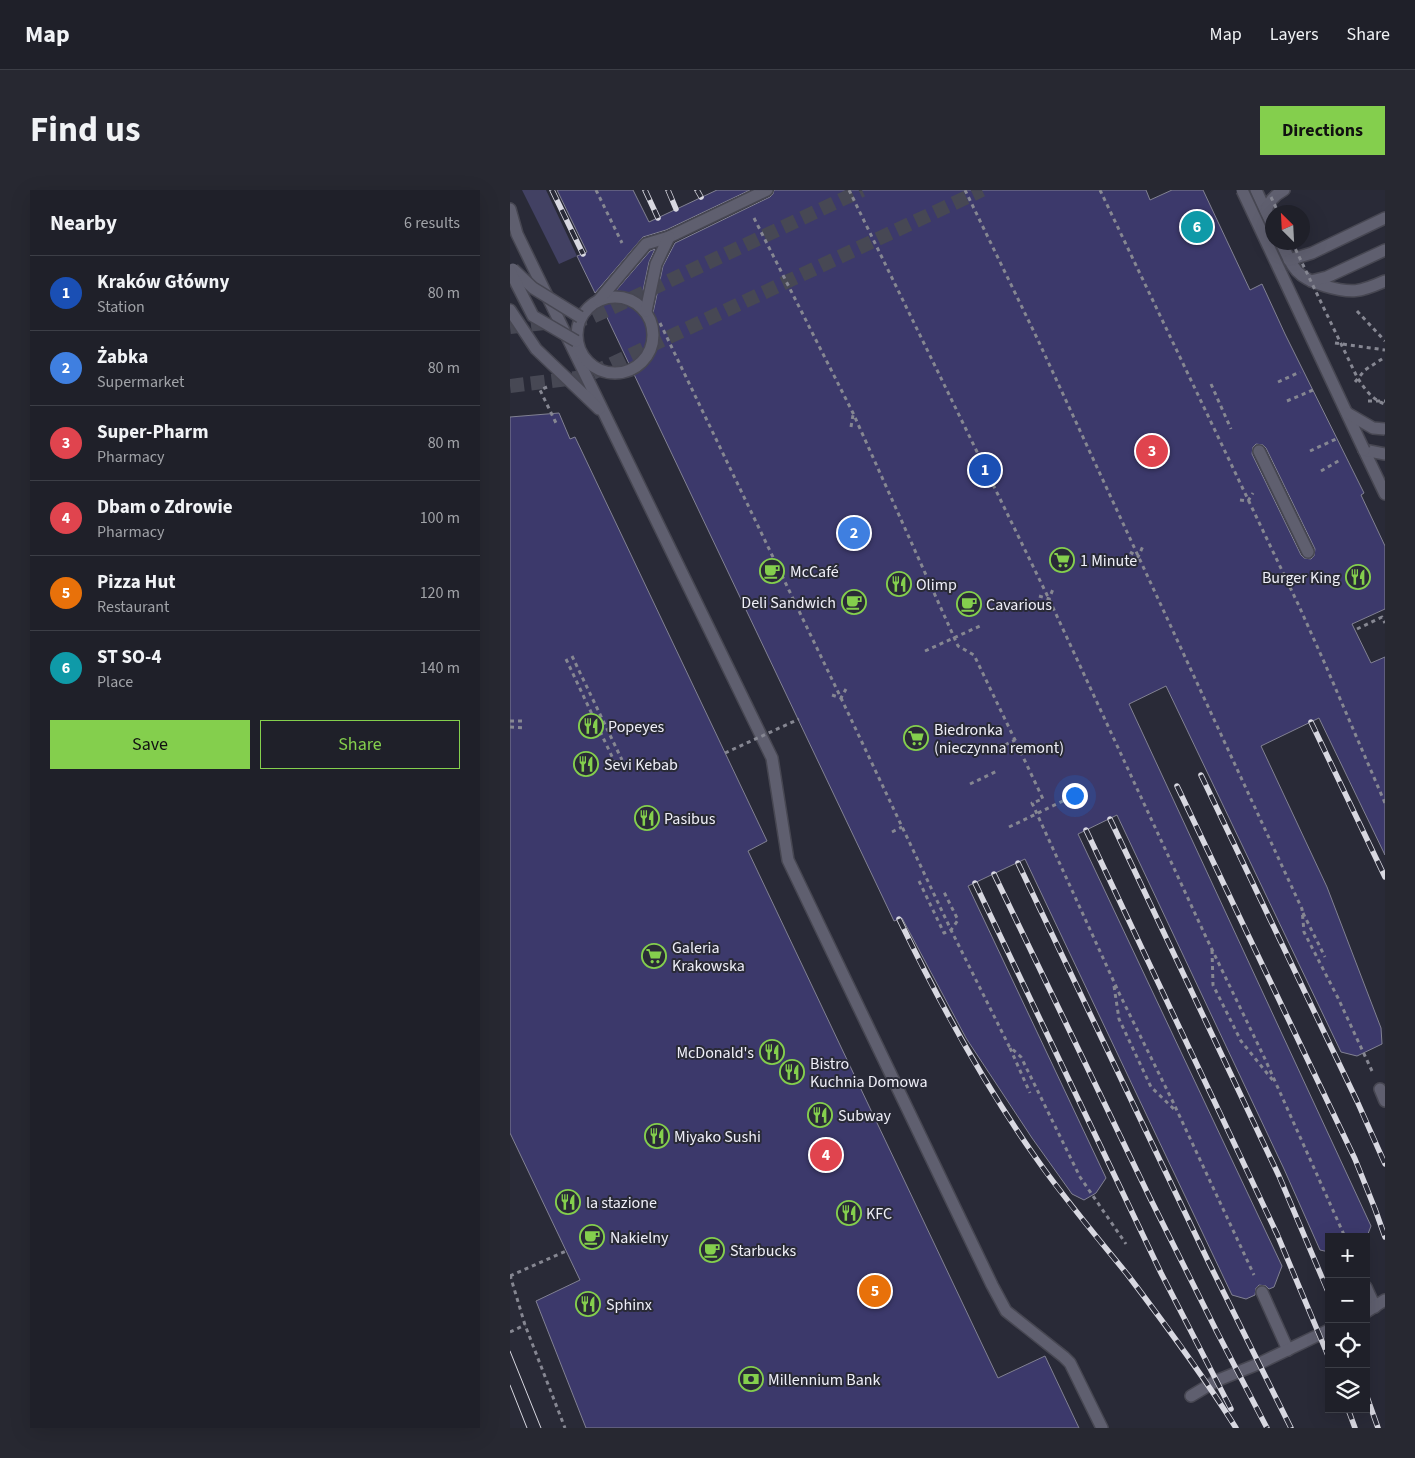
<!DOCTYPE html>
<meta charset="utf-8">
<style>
:root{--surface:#1f2029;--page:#272831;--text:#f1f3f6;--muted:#a1a3a8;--line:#3c3e46;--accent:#84cf4d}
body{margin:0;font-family:"Source Sans 3",sans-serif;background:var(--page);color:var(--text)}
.controls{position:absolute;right:15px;bottom:15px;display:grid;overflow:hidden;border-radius:0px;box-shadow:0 5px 20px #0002}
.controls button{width:45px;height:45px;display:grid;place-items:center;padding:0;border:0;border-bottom:1px solid var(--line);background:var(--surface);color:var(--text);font:25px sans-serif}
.compass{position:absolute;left:755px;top:15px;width:45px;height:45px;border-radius:50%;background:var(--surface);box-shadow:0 5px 20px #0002;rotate:336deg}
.you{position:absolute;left:564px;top:605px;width:18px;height:18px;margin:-12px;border:4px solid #fff;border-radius:50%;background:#1a73e8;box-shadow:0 0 0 8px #1a73e833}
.badge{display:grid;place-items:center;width:32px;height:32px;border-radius:50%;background:var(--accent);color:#fff;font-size:16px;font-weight:700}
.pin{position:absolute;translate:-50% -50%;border:2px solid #fff;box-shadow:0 1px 5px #0006}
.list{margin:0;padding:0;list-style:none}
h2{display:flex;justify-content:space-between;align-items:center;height:65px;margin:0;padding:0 20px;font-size:21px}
h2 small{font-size:16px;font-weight:400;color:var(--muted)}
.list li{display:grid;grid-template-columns:32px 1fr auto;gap:15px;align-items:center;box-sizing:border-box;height:75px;padding:0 20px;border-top:1px solid var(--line)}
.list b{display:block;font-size:19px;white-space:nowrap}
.list p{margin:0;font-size:16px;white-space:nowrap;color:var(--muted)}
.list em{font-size:16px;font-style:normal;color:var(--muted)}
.actions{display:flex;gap:10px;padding:15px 20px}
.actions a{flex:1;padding:11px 0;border:1px solid var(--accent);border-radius:0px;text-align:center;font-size:18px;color:var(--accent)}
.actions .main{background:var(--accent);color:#111}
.icon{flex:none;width:28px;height:28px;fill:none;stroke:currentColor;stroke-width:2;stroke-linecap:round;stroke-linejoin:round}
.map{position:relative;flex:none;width:875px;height:1238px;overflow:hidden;border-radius:0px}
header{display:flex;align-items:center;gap:30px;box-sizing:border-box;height:70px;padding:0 25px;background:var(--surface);border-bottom:1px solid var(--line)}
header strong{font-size:24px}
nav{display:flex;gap:28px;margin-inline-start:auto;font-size:18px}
.intro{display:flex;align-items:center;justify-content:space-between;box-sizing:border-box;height:120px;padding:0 30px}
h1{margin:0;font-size:35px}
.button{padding:12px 22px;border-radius:0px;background:var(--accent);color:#111;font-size:18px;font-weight:700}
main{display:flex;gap:30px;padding:0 30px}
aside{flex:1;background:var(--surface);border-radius:0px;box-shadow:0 5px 20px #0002}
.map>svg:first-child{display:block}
.green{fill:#424163}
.building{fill:#3c396b;stroke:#828293;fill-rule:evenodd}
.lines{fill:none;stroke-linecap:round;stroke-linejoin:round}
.tertiary-tunnel{stroke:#474854;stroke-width:14;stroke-dasharray:14 7;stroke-linecap:butt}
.service-casing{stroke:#474752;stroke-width:14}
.path{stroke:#868792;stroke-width:3;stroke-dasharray:4 4;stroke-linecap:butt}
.service{stroke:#5f5f6f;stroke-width:11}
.tram{stroke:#d8d8e1;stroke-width:1}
.rail-casing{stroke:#d8d8e1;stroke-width:5.5}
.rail{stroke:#292a37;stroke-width:4;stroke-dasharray:11;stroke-linecap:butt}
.service-bridge-casing{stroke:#474752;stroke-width:14;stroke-linecap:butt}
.path-bridge{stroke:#868792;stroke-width:3;stroke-dasharray:4 4;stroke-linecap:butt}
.service-bridge{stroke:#5f5f6f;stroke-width:11}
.labels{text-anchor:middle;stroke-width:4;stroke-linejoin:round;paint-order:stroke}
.poi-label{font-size:16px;fill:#efeff8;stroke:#292a37;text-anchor:start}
</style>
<header>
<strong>Map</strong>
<nav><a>Map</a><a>Layers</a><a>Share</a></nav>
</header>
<div class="intro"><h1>Find us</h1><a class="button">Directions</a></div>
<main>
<aside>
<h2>Nearby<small>6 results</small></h2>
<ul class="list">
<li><span class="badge" style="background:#1a4fb4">1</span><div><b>Kraków Główny</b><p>Station</p></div><em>80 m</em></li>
<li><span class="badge" style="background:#3f7fe0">2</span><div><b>Żabka</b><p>Supermarket</p></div><em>80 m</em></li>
<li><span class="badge" style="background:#e0444e">3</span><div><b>Super-Pharm</b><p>Pharmacy</p></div><em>80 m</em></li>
<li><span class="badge" style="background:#e0444e">4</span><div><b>Dbam o Zdrowie</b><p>Pharmacy</p></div><em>100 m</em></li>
<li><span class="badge" style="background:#e8710a">5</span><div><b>Pizza Hut</b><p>Restaurant</p></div><em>120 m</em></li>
<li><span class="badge" style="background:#0f9aa8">6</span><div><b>ST SO-4</b><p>Place</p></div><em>140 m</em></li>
</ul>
<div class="actions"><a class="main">Save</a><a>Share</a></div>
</aside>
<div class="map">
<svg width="875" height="1238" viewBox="0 0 875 1238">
<rect width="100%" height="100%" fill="#292a37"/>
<polygon class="green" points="12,0 36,0 67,66 49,74"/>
<g class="building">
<polygon points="47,0 123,0 139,32 207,0 240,0 156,40 133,47 85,103 67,66 77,62"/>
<path d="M264,0H636L640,10L662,0H693L740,100L752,94L775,144L854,303L851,305L875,356V419L842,434L861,473L875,467V665L809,528L751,556L817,697L871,838L872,854L847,866L831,862L656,496L619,514L861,1036L856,1049V1047H819V1062L810,1060L774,979L607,625L568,644L772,1076L764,1097L759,1099L756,1096L749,1095L746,1098L745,1105L736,1109L722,1105L515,669L458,696L596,988L586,1003L574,1010L562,1004L522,948L456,848L392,728L384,731L92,117L140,61L145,59L139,72L129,120V124L134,128L141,126L143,123L153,76L165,53L260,7L263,4ZM746,254L753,255L756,258L805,359L804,366L801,369L794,368L791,365L742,264L743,257Z"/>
<polygon points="49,223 60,249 65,247 257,651 238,661 488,1188 535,1166 569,1238 76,1238 26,1111 70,1090 0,943 0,227"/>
</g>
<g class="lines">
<g class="tertiary-tunnel">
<polyline points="0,137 80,128 352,0"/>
<polyline points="0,196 74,187 472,0"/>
</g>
<defs>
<g id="service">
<polyline points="746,0 762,35"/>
<polyline points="0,19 7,44 262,568 278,670 482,1095 496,1121 554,1167 560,1173 592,1238"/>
<path d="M756,22C758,11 765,5 774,0"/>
<path d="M771,52C783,79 787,88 815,96C842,104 850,102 875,91"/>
<polyline points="779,70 802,63 875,28"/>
<polyline points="801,91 817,87 875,60"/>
<circle cx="105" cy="145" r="38"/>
<polyline points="89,110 136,54 159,47 257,0"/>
<polyline points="0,120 26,159 89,219"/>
<polyline points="136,121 146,74 159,47"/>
<polyline points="854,260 875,304"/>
<polyline points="854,260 875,264"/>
<polyline points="749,261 798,362"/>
<polyline points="870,899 875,911"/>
<polyline points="856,1097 865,1117"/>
<polyline points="752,1102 778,1160"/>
<polyline points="856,1122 875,1110"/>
<polyline points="681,1206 706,1191 748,1174 819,1140"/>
</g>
</defs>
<use href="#service" class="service-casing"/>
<g class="path">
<polyline points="86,0 112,53"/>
<polyline points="339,0 539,409 695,745 755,869 835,1047"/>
<polyline points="455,0 527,148 792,719 794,742 828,808 862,881"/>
<polyline points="590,0 789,416 815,474 875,613"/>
<polyline points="244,28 343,223 448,456 464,465 505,550"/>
<polyline points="847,121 875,151"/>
<polyline points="150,133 331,508 441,740 499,856 511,867 570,987 616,1054"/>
<polyline points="825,153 875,160"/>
<polyline points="768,192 790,182"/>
<polyline points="845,192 855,180 875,167"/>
<polyline points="701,194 721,239"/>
<polyline points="37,197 30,200 46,233"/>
<polyline points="777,211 803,200"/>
<polyline points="858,211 875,211"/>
<polyline points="341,237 343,225"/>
<polyline points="800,261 826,249"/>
<polyline points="811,281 830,270"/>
<polyline points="730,310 738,311 743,303"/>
<polyline points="620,362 628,367 633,356"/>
<polyline points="529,406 539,409 543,399"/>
<polyline points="847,439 872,427 875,433"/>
<polyline points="415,461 470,436"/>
<polyline points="322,505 331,508 336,499"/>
<polyline points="0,531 15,531"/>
<polyline points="0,537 16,538"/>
<polyline points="495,555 505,550 533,609 522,613 610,805 663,912 744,1085"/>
<polyline points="460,594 487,581"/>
<polyline points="499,637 553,611"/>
<polyline points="382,642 392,637"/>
<polyline points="409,691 434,743 441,740 448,730 434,702"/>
<polyline points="793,723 815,767"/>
<polyline points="702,760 703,795 731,851 765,893"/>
<polyline points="604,796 609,829 641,897 666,921"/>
<polyline points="500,858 520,903"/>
<polyline points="0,1085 15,1135 55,1238"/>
<polyline points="0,1086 56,1061"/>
<polyline points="0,1142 15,1135"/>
</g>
<use href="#service" class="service"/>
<g class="tram">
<polyline points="0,1161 31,1238"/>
<polyline points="0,1195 17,1238"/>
</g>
<defs>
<g id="rail">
<polyline points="42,0 73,64"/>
<polyline points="135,0 148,28"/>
<polyline points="158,0 166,19"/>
<polyline points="187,0 191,7"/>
<polyline points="801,532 875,687"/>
<polyline points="691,585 847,911 875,974"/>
<polyline points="667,596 845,969 865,1019 875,1047"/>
<polyline points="600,629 769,986 819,1104"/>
<polyline points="576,640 767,1044 819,1168"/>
<polyline points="508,673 699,1073 781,1238"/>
<polyline points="484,684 640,1008 707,1142 757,1238"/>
<polyline points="465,693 651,1083 721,1219"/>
<path d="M389,729C429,812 473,893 526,968C554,1008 586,1046 617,1084C655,1134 693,1185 726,1238"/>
<polyline points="856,1204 868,1238"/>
<polyline points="838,1219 845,1238"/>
</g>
</defs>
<use href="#rail" class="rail-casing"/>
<use href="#rail" class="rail"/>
<defs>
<g id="service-bridge">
<polyline points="732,0 854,260"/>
<polyline points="3,79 23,98 70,127"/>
<polyline points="0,81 23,126 66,151"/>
<polyline points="837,223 863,238 875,239"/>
</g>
</defs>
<use href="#service-bridge" class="service-bridge-casing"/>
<g class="path-bridge">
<polyline points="761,7 768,22"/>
<path d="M782,52L847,187C854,198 862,210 875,214"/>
<polyline points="62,466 112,570"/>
<polyline points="56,469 105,573"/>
<polyline points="215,563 289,529"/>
</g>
<use href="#service-bridge" class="service-bridge"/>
</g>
<defs>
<symbol id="supermarket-ring" viewBox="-11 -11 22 22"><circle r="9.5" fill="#292a37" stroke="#84cf4d" stroke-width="1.5"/><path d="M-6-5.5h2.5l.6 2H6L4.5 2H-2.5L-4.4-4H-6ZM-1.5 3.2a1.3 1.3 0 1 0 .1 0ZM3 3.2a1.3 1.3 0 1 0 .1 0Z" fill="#84cf4d"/></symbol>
<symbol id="cafe-ring" viewBox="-11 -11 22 22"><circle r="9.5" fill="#292a37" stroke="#84cf4d" stroke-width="1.5"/><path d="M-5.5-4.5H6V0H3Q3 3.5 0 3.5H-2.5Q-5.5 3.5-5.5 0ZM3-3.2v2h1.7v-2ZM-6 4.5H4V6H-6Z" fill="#84cf4d"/></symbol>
<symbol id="restaurant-ring" viewBox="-11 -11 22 22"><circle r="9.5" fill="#292a37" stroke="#84cf4d" stroke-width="1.5"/><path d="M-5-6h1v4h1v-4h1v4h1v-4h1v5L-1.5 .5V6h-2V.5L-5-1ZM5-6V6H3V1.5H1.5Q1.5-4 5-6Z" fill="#84cf4d"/></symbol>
<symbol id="bank-ring" viewBox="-11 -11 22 22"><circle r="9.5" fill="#292a37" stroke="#84cf4d" stroke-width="1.5"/><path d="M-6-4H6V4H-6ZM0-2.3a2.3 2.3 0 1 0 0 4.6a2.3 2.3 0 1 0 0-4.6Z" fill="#84cf4d"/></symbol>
</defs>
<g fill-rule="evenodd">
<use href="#supermarket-ring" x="538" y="356" width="28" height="28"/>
<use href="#cafe-ring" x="248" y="367" width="28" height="28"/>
<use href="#restaurant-ring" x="834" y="373" width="28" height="28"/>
<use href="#restaurant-ring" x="375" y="380" width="28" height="28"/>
<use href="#cafe-ring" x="330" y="398" width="28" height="28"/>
<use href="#cafe-ring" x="445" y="400" width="28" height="28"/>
<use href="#restaurant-ring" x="67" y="522" width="28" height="28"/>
<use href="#supermarket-ring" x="392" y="534" width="28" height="28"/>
<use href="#restaurant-ring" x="62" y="560" width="28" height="28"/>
<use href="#restaurant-ring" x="123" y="614" width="28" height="28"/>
<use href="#supermarket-ring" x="130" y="752" width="28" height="28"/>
<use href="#restaurant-ring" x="248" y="848" width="28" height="28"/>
<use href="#restaurant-ring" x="268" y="868" width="28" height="28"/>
<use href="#restaurant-ring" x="296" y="911" width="28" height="28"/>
<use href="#restaurant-ring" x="133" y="932" width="28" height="28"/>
<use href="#restaurant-ring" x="44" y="998" width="28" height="28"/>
<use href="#restaurant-ring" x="325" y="1009" width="28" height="28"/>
<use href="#cafe-ring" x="68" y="1033" width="28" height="28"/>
<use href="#cafe-ring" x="188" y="1046" width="28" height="28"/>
<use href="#restaurant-ring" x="64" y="1100" width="28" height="28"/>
<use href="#bank-ring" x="227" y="1175" width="28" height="28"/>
</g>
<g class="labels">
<g class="poi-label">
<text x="570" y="376">1 Minute</text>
<text x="280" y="387">McCafé</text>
<text x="830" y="393" text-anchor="end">Burger King</text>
<text x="406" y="400">Olimp</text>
<text x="326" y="418" text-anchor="end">Deli Sandwich</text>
<text x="476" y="420">Cavarious</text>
<text x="98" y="542">Popeyes</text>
<text x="424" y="545">Biedronka<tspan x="424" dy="18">(nieczynna remont)</tspan></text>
<text x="94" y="580">Sevi Kebab</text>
<text x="154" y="634">Pasibus</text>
<text x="162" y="763">Galeria<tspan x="162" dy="18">Krakowska</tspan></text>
<text x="244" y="868" text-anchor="end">McDonald's</text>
<text x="300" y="879">Bistro<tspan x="300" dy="18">Kuchnia Domowa</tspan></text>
<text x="328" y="931">Subway</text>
<text x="164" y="952">Miyako Sushi</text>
<text x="76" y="1018">la stazione</text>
<text x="356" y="1029">KFC</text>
<text x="100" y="1053">Nakielny</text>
<text x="220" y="1066">Starbucks</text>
<text x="96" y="1120">Sphinx</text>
<text x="258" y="1195">Millennium Bank</text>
</g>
</g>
</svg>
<div class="controls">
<button>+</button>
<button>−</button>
<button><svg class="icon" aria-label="locate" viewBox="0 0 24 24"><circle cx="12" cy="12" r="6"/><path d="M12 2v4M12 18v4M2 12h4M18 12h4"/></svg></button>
<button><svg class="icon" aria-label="layers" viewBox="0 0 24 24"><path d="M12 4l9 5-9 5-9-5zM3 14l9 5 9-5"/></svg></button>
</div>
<svg class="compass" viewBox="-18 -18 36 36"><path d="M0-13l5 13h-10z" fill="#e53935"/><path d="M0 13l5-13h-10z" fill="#a1a3a8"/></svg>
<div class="you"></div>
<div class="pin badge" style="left:475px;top:280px;background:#1a4fb4">1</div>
<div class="pin badge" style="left:344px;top:343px;background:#3f7fe0">2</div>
<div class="pin badge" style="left:642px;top:261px;background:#e0444e">3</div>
<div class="pin badge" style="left:316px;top:965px;background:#e0444e">4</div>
<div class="pin badge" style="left:365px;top:1101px;background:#e8710a">5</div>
<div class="pin badge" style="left:687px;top:37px;background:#0f9aa8">6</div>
</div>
</main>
